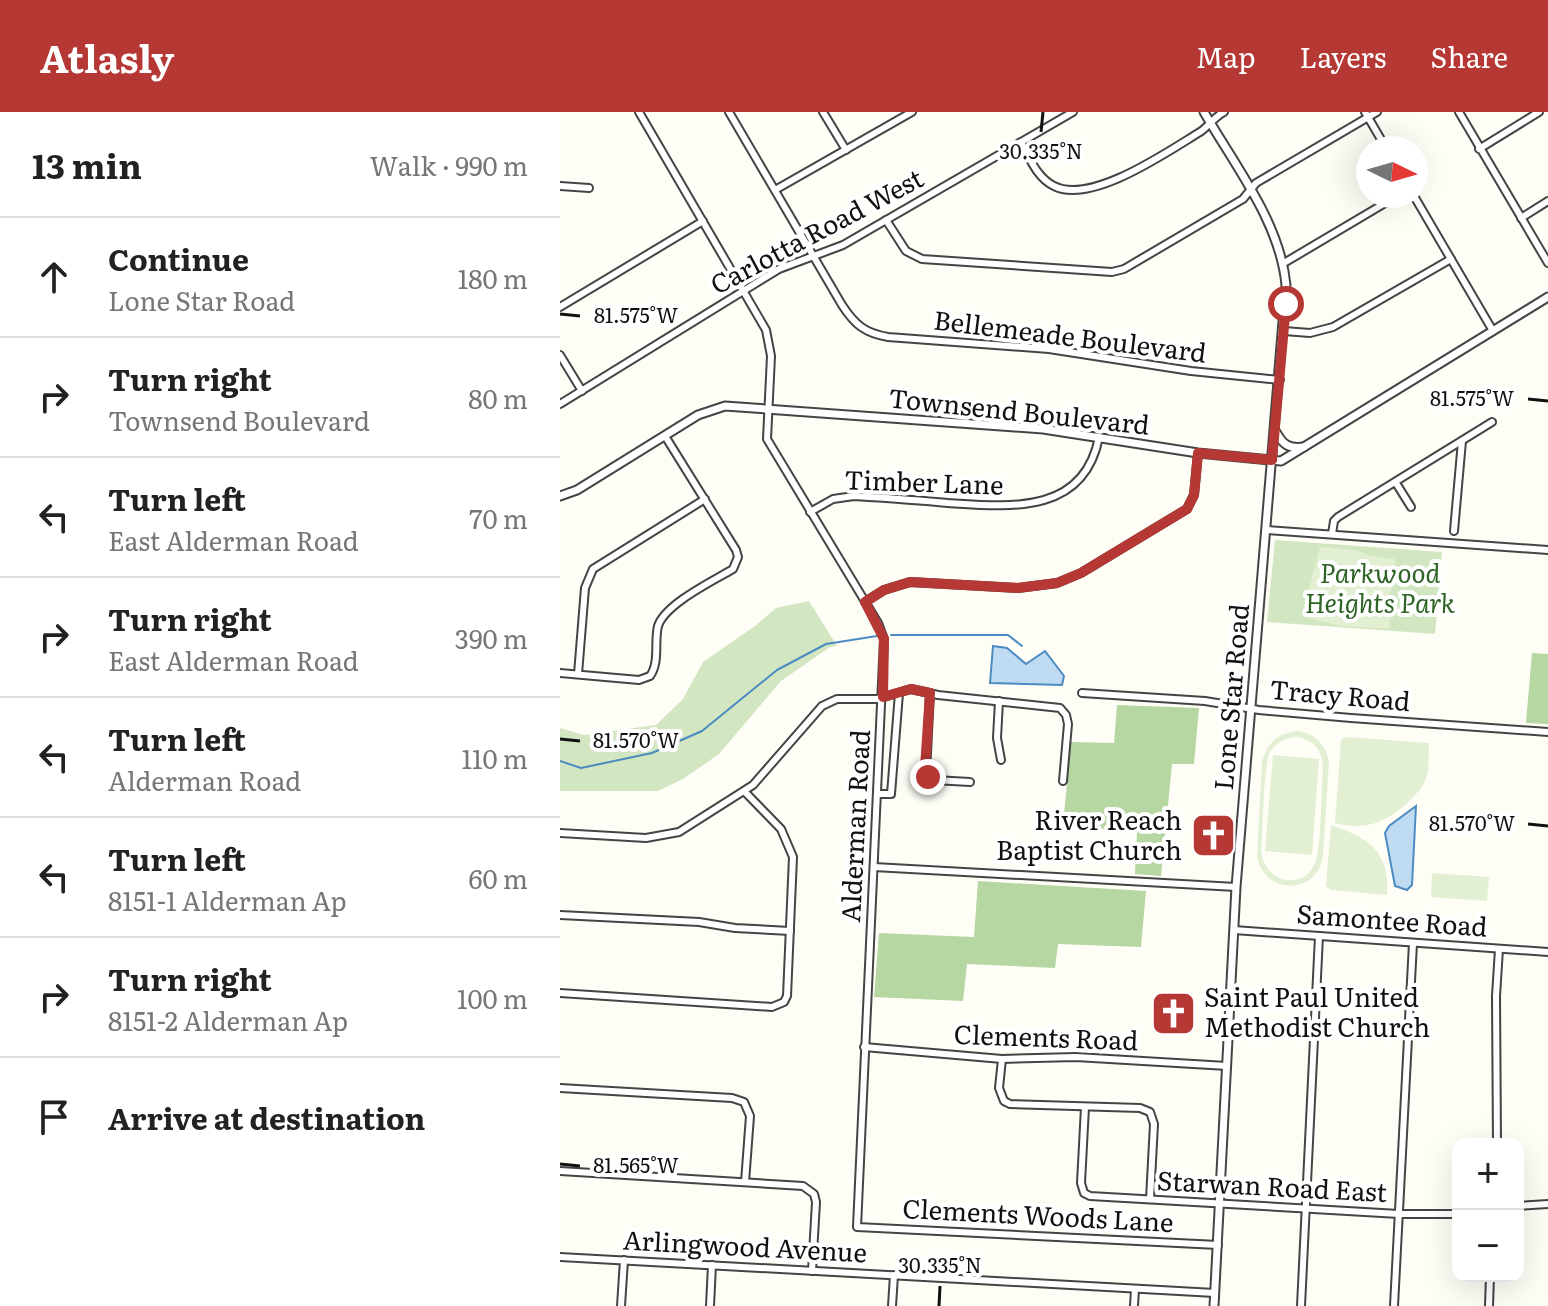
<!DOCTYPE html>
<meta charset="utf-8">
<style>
:root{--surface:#fff;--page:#f2f2f2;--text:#222;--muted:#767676;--line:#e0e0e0;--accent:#b53835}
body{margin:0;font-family:Literata,serif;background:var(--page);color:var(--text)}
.controls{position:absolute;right:24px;bottom:24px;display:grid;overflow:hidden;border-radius:16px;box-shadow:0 8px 32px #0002}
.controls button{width:72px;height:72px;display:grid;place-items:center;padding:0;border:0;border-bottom:2px solid var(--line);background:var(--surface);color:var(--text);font:40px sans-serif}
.compass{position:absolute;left:796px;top:24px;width:72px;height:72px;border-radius:50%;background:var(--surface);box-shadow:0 8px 32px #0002;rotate:95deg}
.stop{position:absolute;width:24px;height:24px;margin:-18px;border:6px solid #b53835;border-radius:50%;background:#fff}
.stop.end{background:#b53835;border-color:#fff;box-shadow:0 2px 8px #0008}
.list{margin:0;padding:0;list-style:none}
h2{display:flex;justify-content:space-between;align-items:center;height:104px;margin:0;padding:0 32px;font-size:34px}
h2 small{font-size:26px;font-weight:400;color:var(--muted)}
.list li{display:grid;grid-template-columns:52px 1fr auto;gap:24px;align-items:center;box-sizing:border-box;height:120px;padding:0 32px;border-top:2px solid var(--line)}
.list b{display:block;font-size:30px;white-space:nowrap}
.list p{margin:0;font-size:26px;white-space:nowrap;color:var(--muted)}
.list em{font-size:26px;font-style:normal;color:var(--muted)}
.icon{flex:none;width:44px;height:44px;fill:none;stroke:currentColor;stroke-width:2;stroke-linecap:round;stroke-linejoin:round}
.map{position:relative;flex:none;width:988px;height:1194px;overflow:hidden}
header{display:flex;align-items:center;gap:48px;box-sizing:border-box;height:112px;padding:0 40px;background:var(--accent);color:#fff}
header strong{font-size:38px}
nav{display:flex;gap:44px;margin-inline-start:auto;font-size:28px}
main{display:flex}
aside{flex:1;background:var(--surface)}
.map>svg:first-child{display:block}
.green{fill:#d2e7c1}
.forest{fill:#b6d6a2}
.pitch{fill:#e3efd2;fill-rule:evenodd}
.water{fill:#bfdbf1;stroke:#4c8bc2;stroke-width:2}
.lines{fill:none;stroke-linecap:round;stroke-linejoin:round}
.stream{stroke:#4c8bc2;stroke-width:2}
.minor-casing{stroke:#444;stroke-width:10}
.tertiary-casing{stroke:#444;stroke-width:11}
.minor{stroke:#fff;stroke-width:6}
.tertiary{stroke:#fff;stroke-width:7}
.route{stroke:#b53835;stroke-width:10}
.ticks{fill:none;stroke:#111;stroke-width:3}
.labels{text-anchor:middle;stroke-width:8;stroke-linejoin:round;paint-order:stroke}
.street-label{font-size:26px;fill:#111;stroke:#fff}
.park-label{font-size:26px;font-style:italic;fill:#2f6426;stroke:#fff}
.poi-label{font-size:26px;fill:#111;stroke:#fff;text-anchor:end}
.ticks-label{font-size:20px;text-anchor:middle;fill:#111;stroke:#fff;stroke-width:8;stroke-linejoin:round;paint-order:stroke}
</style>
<header>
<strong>Atlasly</strong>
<nav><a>Map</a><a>Layers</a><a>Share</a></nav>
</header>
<main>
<aside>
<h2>13 min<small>Walk · 990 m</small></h2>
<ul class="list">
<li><svg class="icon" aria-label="ahead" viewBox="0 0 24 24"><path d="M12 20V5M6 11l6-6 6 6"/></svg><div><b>Continue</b><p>Lone Star Road</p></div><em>180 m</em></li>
<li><svg class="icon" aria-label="right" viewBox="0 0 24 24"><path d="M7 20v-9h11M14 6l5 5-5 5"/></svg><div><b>Turn right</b><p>Townsend Boulevard</p></div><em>80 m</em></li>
<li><svg class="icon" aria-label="left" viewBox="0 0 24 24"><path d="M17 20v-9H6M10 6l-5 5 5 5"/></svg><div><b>Turn left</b><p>East Alderman Road</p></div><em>70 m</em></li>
<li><svg class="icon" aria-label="right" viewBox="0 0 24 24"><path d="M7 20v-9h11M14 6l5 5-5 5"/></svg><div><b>Turn right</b><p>East Alderman Road</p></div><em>390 m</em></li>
<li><svg class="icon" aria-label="left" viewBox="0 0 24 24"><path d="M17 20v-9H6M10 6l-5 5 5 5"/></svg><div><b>Turn left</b><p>Alderman Road</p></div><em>110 m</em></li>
<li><svg class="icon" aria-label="left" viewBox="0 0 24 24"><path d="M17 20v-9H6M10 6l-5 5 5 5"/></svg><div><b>Turn left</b><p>8151-1 Alderman Ap</p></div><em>60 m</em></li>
<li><svg class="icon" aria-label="right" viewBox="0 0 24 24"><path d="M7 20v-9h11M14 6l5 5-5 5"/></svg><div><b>Turn right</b><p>8151-2 Alderman Ap</p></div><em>100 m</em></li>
<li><svg class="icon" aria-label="arrive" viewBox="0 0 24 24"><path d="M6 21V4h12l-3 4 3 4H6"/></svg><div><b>Arrive at destination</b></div></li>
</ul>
</aside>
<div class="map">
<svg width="988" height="1194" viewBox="0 0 988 1194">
<rect width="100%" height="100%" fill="#fefdf6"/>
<g class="green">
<polygon points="715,428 882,440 875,522 707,510"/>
<polygon points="249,489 277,534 270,535 221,569 159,642 123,667 98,679 0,679 0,616 24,623 96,613 123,587 143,550 195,514 216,496"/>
</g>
<g class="forest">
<polygon points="972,541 988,542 988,612 966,611"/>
<polygon points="557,593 639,596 634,652 612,652 601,764 575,762 577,720 503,713 511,630 554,631"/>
<polygon points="418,769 586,779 581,835 498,832 495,856 407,852 403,889 314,885 319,821 414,825"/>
</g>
<g class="pitch">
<polygon points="760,435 796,438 810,444 835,447 831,480 829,481 832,493 829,517 780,514 747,505 743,499"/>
<path d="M738,619C755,622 765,632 769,649L763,744C757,783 706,784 697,745L702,650C707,631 719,620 738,619ZM737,625C754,628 762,638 763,655C761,679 762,726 756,748C746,781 703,771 701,738C703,718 703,655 710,640C716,630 726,626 737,625Z"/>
<path d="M786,625L869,631C868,643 870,659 865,669C863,675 858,680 854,684C832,708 808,720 775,711L781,628Z"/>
<polygon points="713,643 759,647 752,743 705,739"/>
<path d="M771,713C809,726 830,739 827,783L771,778L766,774Z"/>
<polygon points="872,761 929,765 927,789 871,785"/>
</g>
<g class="water">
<polygon points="433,534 447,536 466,552 485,539 504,564 502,573 430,571"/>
<polygon points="856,694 852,773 847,778 835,774 825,721 829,714"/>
</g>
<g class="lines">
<g class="stream">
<polyline points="331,523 448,523 462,534"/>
<polyline points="0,649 21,656 92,641 142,619 217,558 266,532 317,524"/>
</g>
<defs>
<g id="minor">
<polyline points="79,0 206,218 211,244 207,327 318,511 324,527 297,1115 658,1133"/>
<path d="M169,0L282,193C295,213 305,221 328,225L489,237L631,259L720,268"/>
<polyline points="263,0 286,38"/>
<polyline points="805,0 826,36"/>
<polyline points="899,0 988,151"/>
<path d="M461,30C469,45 477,66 494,74C531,93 607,40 640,20C649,14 654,5 664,0"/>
<polyline points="919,37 979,0"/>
<polyline points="0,74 29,76"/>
<polyline points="215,78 352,0"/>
<polyline points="854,84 933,219"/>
<polyline points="961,106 988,89"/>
<polyline points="326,108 346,139 362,147 552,160 564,157 683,87 696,71 817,0"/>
<polyline points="724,151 837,84"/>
<polyline points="0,195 143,109"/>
<polyline points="724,219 750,221 773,215 891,147"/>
<polyline points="0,243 22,279"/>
<polyline points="0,292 219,157 283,133 513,0"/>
<polyline points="836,371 851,395"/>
<path d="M250,400L273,387L294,384C326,386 357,388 388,391C450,395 524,403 539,325"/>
<polyline points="707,418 988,438"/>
<polyline points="894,419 902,329"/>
<polyline points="772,422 774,409 778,405 932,310"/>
<polyline points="305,490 324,478 350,470 458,476 497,471 521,461 627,397 634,383 638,341"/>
<path d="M0,561L79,568L90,564C100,550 94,530 98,514C105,492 153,469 173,457L178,445L176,438L105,324"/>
<polyline points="18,562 25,476 33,457 145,387"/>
<polyline points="370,581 366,661 374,668 410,670"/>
<polyline points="522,581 645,589 699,598 791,606 988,620"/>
<polyline points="439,589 437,626 441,648"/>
<polyline points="318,682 331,682 339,581"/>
<polyline points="0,721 86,726 119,720 193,673 262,594 277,587 317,587 351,577 378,583 500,596 506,603 508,612 503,669"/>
<polyline points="314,755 676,775"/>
<polyline points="0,803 139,810 175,816 230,819"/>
<polyline points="674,818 988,840"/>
<polyline points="0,881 212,895 224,890 227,884 233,745 221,717 185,680"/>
<polyline points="304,935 442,947 516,945 667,954"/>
<polyline points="442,947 439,976 444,989 450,992 580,996 590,1000 594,1012 590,1087"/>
<polyline points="0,976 172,986 184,990 190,1004 185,1070"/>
<polyline points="525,995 521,1071 524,1081 530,1084 839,1102 898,1102"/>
<polyline points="937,1032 936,884 939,837"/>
<polyline points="0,1059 243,1074 254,1082 256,1090 252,1159"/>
<polyline points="958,1094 988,1092"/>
<polyline points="0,1145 655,1181"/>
<polyline points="61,1194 64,1148"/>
<polyline points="150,1194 152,1153"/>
<polyline points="332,1194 334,1163"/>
<polyline points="574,1194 575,1177"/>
<polyline points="741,1194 759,824"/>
<polyline points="834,1194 853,831"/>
<polyline points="929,1194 930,1164"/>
</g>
<g id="tertiary">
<path d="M644,0C675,54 720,110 726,173L676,775L654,1194"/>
<path d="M716,320C723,333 729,337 744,335"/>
<polyline points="0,384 17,378 138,303 165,294 483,317 638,341 721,349 988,185"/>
</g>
</defs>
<use href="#minor" class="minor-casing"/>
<use href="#tertiary" class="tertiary-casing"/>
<use href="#minor" class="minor"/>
<use href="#tertiary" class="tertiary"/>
</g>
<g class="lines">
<polyline class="route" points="368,665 365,656 370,581 351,577 323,585 324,527 305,490 324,478 350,470 458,476 497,471 521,461 627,397 634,383 638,341 712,348 726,192"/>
</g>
<path class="ticks" d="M481,20L483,0M0,202L20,204M968,287L988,289M0,627L20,629M968,712L988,714M0,1052L20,1054M379,1194L380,1174"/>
<defs>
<symbol id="church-square" viewBox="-11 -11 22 22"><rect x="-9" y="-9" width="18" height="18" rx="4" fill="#b53835" stroke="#fff"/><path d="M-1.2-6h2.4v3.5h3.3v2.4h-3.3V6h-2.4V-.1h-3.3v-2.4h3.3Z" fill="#fff"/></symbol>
</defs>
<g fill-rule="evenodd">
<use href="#church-square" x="628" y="698" width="51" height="51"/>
<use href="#church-square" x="588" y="876" width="51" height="51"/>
</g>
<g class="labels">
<g class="street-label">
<text transform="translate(257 120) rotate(-28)" y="9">Carlotta Road West</text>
<text transform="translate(510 225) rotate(7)" y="9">Bellemeade Boulevard</text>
<text transform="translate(459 300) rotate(6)" y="9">Townsend Boulevard</text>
<text transform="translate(364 371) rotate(2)" y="9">Timber Lane</text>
<text transform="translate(780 584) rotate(5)" y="9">Tracy Road</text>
<text transform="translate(672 585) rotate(-85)" y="9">Lone Star Road</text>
<text transform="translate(296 714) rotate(-87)" y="9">Alderman Road</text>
<text transform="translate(832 809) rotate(4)" y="9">Samontee Road</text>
<text transform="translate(486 926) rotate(2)" y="9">Clements Road</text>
<text transform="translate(712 1075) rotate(3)" y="9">Starwan Road East</text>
<text transform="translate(478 1104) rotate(3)" y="9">Clements Woods Lane</text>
<text transform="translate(185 1135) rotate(3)" y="9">Arlingwood Avenue</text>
</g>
<g class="park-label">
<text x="820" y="471">Parkwood<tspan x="820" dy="30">Heights Park</tspan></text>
</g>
<g class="poi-label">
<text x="622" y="718">River Reach<tspan x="622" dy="30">Baptist Church</tspan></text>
<text x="644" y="895" text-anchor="start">Saint Paul United<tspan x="644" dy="30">Methodist Church</tspan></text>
</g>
</g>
<g class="ticks-label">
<text x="481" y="47">30.335°N</text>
<text x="76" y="211">81.575°W</text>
<text x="912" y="294">81.575°W</text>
<text x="76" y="636">81.570°W</text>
<text x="912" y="719">81.570°W</text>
<text x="76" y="1061">81.565°W</text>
<text x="380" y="1161">30.335°N</text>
</g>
</svg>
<div class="controls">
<button>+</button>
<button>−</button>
</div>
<svg class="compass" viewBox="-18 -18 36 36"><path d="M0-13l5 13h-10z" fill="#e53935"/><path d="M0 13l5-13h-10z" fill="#767676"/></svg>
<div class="stop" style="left:726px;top:192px"></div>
<div class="stop end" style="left:368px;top:665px"></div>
</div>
</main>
